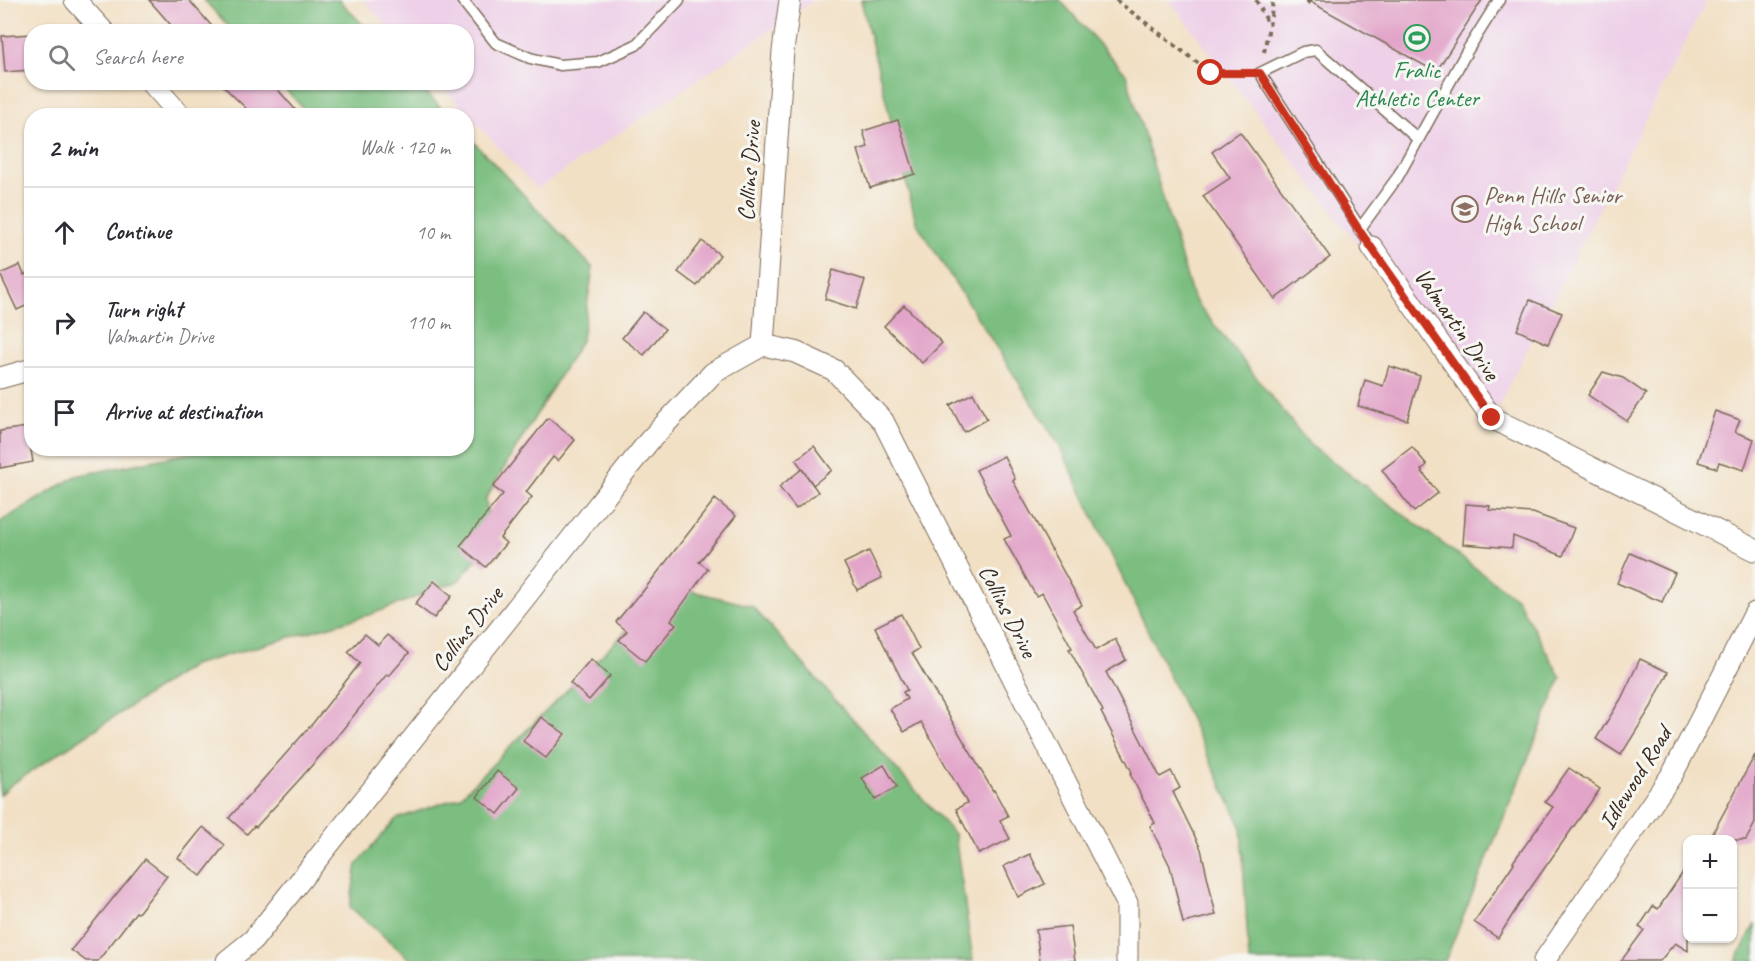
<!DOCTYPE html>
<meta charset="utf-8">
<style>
:root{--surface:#fff;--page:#f7f7f7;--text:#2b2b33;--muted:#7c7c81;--line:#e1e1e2}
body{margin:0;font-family:Caveat,sans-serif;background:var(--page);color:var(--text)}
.controls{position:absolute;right:18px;bottom:18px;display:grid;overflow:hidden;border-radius:12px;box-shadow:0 2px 4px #0004}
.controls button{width:54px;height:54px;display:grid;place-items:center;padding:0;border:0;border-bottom:2px solid var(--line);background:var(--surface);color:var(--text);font:30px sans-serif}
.stop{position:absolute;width:18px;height:18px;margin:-14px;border:4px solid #c8321e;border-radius:50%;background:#fff}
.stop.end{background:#c8321e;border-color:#fff;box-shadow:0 2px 6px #0008}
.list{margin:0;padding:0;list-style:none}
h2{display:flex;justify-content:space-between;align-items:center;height:78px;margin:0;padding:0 24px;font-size:26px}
h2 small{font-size:20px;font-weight:400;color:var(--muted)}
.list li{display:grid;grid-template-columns:39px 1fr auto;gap:18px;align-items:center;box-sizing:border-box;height:90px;padding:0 24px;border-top:2px solid var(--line)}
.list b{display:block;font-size:22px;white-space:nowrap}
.list p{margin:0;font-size:20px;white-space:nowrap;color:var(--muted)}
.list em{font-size:20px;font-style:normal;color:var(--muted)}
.icon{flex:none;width:33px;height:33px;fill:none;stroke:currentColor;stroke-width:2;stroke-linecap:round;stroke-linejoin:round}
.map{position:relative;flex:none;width:1755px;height:961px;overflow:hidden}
.search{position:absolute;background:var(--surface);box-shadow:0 2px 4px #0004;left:24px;top:24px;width:450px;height:66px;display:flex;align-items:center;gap:15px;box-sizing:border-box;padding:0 21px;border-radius:24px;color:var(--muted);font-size:22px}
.panel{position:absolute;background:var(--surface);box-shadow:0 2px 4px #0004;left:24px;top:108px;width:450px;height:348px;border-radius:24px}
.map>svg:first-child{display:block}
.built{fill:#eed0e8}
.forest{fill:#7bbe80;stroke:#5b744f;stroke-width:1.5}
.building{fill:#e2a4c9}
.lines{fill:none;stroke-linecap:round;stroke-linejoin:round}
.service-casing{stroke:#7b6a58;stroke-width:13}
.minor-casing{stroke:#7b6a58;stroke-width:23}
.path{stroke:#7b6a58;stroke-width:4;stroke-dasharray:4.5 4.5;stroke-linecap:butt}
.service{stroke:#fff;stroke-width:10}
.minor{stroke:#fff;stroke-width:21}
.route{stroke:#c8321e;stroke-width:8}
.labels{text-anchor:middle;stroke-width:6;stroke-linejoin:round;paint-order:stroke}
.leisure-label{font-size:24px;fill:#27864d;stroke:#f6f6f2}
.street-label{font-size:24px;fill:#3b2a1e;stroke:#f6f6f2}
.education-label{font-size:24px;fill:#785e54;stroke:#f6f6f2;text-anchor:start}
</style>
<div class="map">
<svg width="1755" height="961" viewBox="0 0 1755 961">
<rect width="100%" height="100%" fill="#f6f6f2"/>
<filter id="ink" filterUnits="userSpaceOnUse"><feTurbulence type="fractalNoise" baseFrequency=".0167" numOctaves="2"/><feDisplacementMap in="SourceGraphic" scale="12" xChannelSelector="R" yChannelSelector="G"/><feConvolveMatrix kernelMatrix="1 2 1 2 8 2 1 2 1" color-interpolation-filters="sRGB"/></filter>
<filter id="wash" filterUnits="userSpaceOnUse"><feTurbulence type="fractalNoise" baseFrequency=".008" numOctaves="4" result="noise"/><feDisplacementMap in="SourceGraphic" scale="24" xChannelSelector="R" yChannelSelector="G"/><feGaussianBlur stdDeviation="1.35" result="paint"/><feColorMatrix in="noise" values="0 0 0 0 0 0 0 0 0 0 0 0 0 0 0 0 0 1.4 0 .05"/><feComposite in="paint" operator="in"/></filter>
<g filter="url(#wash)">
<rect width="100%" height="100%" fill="#f2e0c5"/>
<g class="built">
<polygon points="363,0 815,0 537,189 439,83 466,82 466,32 392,31"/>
<polygon points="1169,0 1707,0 1492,418"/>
</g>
<g class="forest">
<polygon points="204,0 339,0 369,31 233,31"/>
<polygon points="861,0 1060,0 1126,74 1193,298 1310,445 1517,599 1561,678 1445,961 1249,961 1241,826 1059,445 916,222"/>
<polygon points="279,83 417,83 448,115 310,115"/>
<polygon points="467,135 593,268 582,339 486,498 490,544 458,581 372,614 193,665 12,784 0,795 0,522 76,476 210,449 466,448"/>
<polygon points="671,586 752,606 955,835 973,961 412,961 350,907 357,864 396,819 460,797"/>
<polygon points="1755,924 1755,961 1736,961"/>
</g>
<g id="blocks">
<g class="building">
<polygon points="149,0 189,0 217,32 177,32"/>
<polygon points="1307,0 1482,0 1436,72"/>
<polygon points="32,34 32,70 5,72 2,36"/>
<polygon points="219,82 271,82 301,116 254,116"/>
<polygon points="898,120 915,174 870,188 858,150 868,147 863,131"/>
<polygon points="1240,132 1330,257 1275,299 1203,196 1230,178 1212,152"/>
<polygon points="702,241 720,255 697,286 678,272"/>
<polygon points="20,265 24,275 32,271 32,303 17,310 0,274"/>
<polygon points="833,270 865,280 856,309 825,299"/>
<polygon points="1530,300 1562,313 1548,344 1517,330"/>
<polygon points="904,305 942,343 922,363 884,326"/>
<polygon points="643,312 665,329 644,355 622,338"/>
<polygon points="1389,366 1420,376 1407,420 1358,406 1365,380 1383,386"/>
<polygon points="1603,372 1623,378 1646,394 1627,421 1588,395"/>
<polygon points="973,393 987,419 964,432 950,405"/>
<polygon points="1715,411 1740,420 1735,432 1754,439 1744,470 1719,462 1717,468 1698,462"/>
<polygon points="548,418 575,440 558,461 553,457 526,492 532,497 500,538 506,543 486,567 460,546 503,494 493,487"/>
<polygon points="27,427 33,462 0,468 0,431"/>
<polygon points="814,446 832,470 813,485 796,460"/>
<polygon points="1412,447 1427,465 1421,470 1438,493 1414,512 1382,470"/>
<polygon points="1004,456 1015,479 1013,481 1082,605 1073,610 1096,650 1115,639 1126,660 1106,672 1160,777 1171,771 1180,788 1173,792 1201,849 1216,915 1183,923 1170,866 1150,826 1155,823 1130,774 1132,772 1101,712 1103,711 1069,649 1072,648 1042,593 1036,596 1004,539 1011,536 976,470"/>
<polygon points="802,469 818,492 796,509 779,487"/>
<polygon points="715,499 736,516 699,562 708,569 671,620 676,624 645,661 619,640 627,631 616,622 639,594 640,595"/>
<polygon points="1466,504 1490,506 1489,510 1533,513 1574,528 1563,556 1513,536 1512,548 1463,544"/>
<polygon points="869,551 882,578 857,590 844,563"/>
<polygon points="1630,553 1675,573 1662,602 1617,583"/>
<polygon points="434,581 452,596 434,618 415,604"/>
<polygon points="901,614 919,649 912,653 993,791 994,790 1008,816 1000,820 1010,839 979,854 956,809 967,803 921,722 904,732 890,709 907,699 903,692 907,690 875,627"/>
<polygon points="365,634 378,645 387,635 409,653 389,676 387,674 335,739 299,780 256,827 254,826 247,834 229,818 313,723 360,663 348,652"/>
<polygon points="591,659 610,676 589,700 570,683"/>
<polygon points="1640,659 1668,672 1651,707 1621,755 1596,739 1621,699"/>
<polygon points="541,717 565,734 546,758 523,741"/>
<polygon points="1755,755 1755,823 1746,840 1709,840"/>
<polygon points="884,765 897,787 875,800 862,778"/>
<polygon points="1569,768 1600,789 1520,903 1498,938 1474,922 1514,863 1513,862 1553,807 1545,802"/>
<polygon points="497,771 519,788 498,814 477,797"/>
<polygon points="203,827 225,845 201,876 178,858"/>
<polygon points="1030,854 1045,884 1018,897 1004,866"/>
<polygon points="145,859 167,876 138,913 136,912 98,961 86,961 71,950"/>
<polygon points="1688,865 1688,951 1675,943 1660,961 1621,961 1644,930 1639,927 1653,906 1658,909"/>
<polygon points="1070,926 1075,961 1040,961 1036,930"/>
</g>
</g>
</g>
<g filter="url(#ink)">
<use href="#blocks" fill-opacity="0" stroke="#7b6a58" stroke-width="1.5"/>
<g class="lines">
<defs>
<g id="service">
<polyline points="462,0 496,43 530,58 560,65 598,62 636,45 679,0"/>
<polyline points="1359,230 1397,178 1467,51 1499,0"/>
<polyline points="1372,247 1260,73 1303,52 1316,50 1418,139"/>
</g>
<g id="minor">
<polyline points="75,0 104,32"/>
<polyline points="151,82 181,116"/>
<polyline points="1372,247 1492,418 1755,550"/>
<polyline points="763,345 795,352 834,370 883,421 1127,903 1127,961"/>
<polyline points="0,378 32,369"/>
<polyline points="227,961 253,940 649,441 713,373 763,345 783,51 790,0"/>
<polyline points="1544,961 1673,773 1755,613"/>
</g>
</defs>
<use href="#service" class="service-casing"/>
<use href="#minor" class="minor-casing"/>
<g class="path">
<polyline points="1116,0 1211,73 1244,73"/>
<polyline points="1256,0 1266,19 1271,16 1273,0"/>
<polyline points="1307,4 1309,0"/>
<polyline points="1264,52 1271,16"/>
</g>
<use href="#service" class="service"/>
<use href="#minor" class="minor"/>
</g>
</g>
<g class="lines" filter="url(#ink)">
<polyline class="route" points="1211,73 1260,73 1359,230 1492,418"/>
</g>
<defs>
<symbol id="stadium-ring" viewBox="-11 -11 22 22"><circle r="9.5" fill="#f6f6f2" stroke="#2e9e5b" stroke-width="1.5"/><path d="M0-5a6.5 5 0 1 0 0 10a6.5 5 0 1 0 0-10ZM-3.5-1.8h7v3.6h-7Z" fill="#2e9e5b"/></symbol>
<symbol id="school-ring" viewBox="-11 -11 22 22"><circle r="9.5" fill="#f6f6f2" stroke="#8d6e63" stroke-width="1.5"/><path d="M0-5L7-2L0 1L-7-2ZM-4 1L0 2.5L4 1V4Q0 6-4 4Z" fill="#8d6e63"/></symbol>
</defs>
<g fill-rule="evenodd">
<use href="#stadium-ring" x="1402" y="23" width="30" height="30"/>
<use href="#school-ring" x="1450" y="194" width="30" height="30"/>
</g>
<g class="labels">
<g class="leisure-label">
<text x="1417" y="78">Fralic<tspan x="1417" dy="28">Athletic Center</tspan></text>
</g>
<g class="street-label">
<text transform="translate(749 171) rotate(-86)" y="8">Collins Drive</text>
<text transform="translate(1457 324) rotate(55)" y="8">Valmartin Drive</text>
<text transform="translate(1008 611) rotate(63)" y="8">Collins Drive</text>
<text transform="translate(467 629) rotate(-52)" y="8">Collins Drive</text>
<text transform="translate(1635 778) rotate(-58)" y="8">Idlewood Road</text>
</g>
<g class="education-label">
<text x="1484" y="203">Penn Hills Senior<tspan x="1484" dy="28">High School</tspan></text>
</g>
</g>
</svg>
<div class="controls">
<button>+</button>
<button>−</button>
</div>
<div class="stop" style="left:1211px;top:73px"></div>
<div class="stop end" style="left:1492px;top:418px"></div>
<div class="search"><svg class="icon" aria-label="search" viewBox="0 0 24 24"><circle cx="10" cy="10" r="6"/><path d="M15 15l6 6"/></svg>Search here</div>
<section class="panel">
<h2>2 min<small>Walk · 120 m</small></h2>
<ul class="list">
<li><svg class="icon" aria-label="ahead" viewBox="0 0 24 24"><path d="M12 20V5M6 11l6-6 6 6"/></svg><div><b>Continue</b></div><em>10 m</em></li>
<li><svg class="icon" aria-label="right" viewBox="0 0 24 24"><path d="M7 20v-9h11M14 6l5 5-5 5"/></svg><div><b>Turn right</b><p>Valmartin Drive</p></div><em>110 m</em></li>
<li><svg class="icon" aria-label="arrive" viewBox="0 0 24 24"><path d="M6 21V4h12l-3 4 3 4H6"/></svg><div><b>Arrive at destination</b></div></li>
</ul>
</section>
</div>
